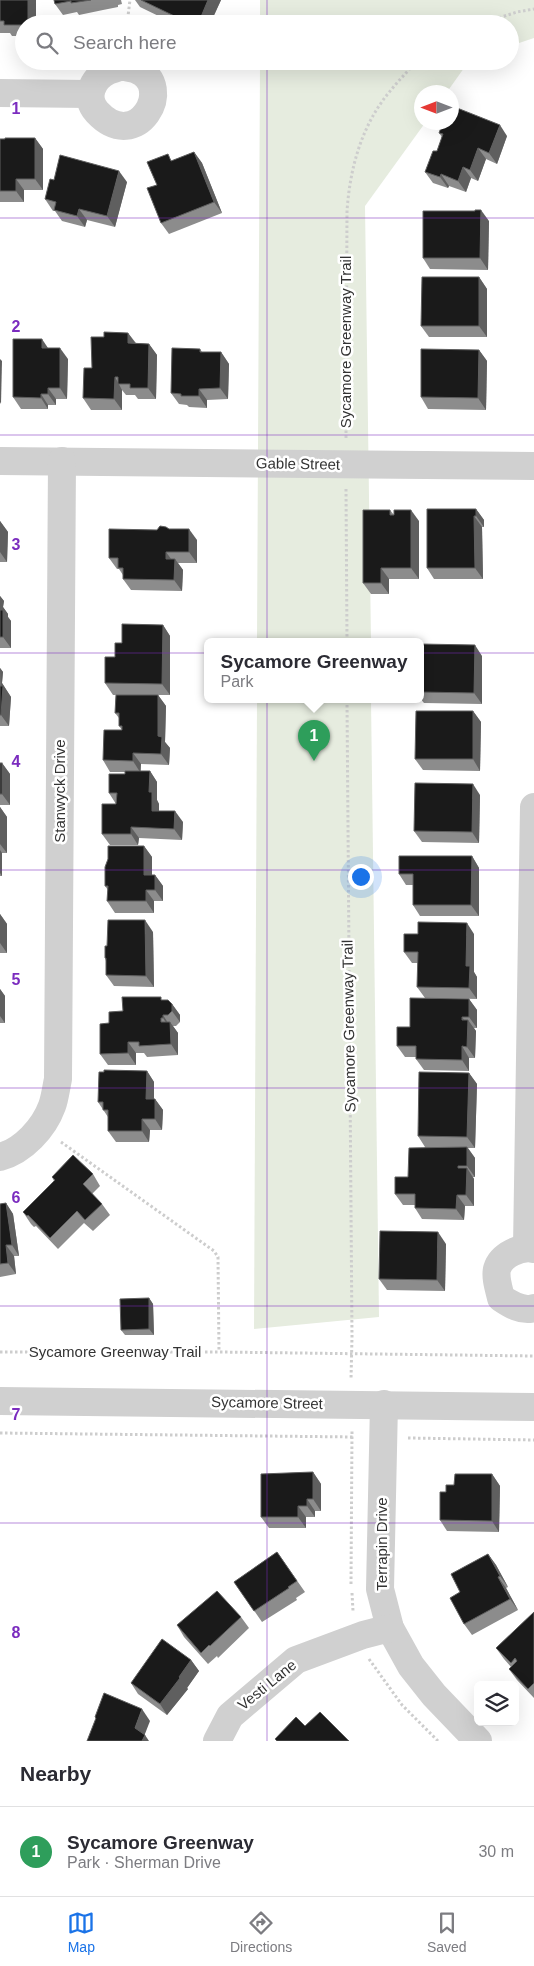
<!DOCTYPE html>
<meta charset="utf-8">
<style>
:root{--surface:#fff;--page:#f7f7f7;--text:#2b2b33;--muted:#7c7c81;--line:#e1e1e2;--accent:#1a73e8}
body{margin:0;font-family:Helvetica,sans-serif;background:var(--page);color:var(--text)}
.controls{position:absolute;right:15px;bottom:15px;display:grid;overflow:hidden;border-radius:8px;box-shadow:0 5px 20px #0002}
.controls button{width:45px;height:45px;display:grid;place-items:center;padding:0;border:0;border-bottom:1px solid var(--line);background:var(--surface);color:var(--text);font:25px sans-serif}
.compass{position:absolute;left:414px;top:85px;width:45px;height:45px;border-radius:50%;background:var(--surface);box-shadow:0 5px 20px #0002;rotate:270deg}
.you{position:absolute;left:360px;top:876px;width:18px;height:18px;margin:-12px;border:4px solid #fff;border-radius:50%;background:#1a73e8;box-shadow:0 0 0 8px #1a73e833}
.badge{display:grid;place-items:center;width:32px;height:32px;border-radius:50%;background:var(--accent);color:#fff;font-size:16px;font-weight:700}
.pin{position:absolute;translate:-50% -41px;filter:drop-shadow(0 1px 2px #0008)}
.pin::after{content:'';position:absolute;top:26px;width:18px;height:15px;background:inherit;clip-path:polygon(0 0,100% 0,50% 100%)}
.popup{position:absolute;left:204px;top:638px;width:220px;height:65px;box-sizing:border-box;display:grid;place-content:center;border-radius:8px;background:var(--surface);filter:drop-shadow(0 1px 4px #0005);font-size:16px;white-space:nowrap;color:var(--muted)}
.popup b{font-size:19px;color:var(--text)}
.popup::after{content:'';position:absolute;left:50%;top:100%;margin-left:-10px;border:10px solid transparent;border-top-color:var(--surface)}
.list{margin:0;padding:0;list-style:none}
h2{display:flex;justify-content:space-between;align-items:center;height:65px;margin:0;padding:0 20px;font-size:21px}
h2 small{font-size:16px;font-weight:400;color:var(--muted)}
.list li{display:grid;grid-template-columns:32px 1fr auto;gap:15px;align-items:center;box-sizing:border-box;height:90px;padding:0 20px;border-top:1px solid var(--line)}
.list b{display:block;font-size:19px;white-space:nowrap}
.list p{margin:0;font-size:16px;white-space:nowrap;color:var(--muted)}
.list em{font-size:16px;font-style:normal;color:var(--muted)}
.icon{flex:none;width:28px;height:28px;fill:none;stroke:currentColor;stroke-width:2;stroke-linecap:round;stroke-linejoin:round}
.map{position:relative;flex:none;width:534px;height:1741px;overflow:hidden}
.search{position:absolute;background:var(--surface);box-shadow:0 5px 20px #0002;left:15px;right:15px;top:15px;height:55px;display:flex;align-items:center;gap:12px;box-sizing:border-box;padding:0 18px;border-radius:28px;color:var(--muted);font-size:19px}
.sheet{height:155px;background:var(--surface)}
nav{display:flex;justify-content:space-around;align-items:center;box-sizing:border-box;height:70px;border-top:1px solid var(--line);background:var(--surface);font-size:14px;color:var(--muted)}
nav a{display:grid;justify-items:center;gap:2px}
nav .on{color:var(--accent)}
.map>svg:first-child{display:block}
.green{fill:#e6ecdf}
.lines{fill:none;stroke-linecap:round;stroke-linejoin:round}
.path{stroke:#cdcdcd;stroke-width:3;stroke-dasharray:2.5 2.5;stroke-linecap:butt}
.minor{stroke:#d0d0d0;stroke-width:28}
.wall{fill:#8c8c8c}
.shaded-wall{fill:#5f5f5f}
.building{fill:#1a1a1a;stroke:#5f5f5f}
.grid{fill:none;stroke:#7b2cbf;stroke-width:1;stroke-opacity:0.55}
.labels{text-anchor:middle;stroke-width:5;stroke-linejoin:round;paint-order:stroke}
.street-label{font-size:15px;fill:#333;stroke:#fff}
.grid-label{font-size:16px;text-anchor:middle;font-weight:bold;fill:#7b2cbf;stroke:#fff;stroke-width:5;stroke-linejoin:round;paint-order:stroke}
</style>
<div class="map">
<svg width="534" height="1741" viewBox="0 0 534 1741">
<rect width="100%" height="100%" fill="#fff"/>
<g class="green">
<polygon points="260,0 534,0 534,38 510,46 510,24 260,24"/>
<polygon points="260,61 469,61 447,92 422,92 422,122 425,123 365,206 371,642 257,642"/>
<polygon points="257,700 371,700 379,1317 254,1329"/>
</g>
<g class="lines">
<g class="path">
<polyline points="127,24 130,0"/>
<polyline points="480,24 517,12 534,9"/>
<path d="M346,438L347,211C350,167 362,124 391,90C399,80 408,71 417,61"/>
<polyline points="346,489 347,642"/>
<polyline points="347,700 352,1337 351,1379"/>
<polyline points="61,1142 214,1251 218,1257 219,1352"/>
<polyline points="0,1352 219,1352 534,1356"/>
<polyline points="0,1433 354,1437"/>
<polyline points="408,1438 534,1440"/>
<polyline points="351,1584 352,1430"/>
<polyline points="352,1593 353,1611"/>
<polyline points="369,1659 402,1705 438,1741"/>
</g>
<g class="minor">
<path d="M122,66C127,68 133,68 137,70C176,86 137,155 97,112C84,98 92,79 108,71C112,69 118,68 122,66Z"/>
<polyline points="0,93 89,94"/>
<polyline points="0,461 534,466"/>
<path d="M0,1157C23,1151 44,1128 52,1106C55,1098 56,1088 58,1079L62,461"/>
<polyline points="527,1247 534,807"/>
<path d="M534,1249C521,1246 501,1255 497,1269C495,1278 499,1289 501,1298C510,1304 522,1312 534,1308"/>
<polyline points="0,1401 534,1407"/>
<polyline points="384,1404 380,1589 390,1628 411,1666 434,1695 478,1741"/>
<polyline points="217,1741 230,1716 296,1660 363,1635 390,1628"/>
</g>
</g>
<g class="wall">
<polygon points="0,0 36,0 36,24 24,24 24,36 12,36 10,33 0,33"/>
<polygon points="54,0 121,0 122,4 118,5 118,7 103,10 79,15 77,12 63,15 55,4"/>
<polygon points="135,0 221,0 210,24 175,24 140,7"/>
<polygon points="439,133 507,136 497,164 486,159 478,181 471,178 466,192 449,186 448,188 433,183 425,172 437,151 442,137"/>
<polygon points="35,138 43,149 43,190 24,190 24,202 0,202 0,139"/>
<polygon points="194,152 202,163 222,213 169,234 161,223 157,185 173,161"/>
<polygon points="54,180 127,182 115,227 87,220 85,227 62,221 55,211 53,211 45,199"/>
<polygon points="489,221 488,270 430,269 423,258"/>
<polygon points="479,277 487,289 487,337 429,337 421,326"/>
<polygon points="128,333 136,343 149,344 157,355 156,399 138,399 135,395 126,395 122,390 122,410 91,410 83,398 92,368 104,337"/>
<polygon points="200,349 202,352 221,352 229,364 228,399 207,400 207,408 189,407 187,405 179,404 171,393"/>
<polygon points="479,350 487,361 486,410 428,409 421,397"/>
<polygon points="68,359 67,399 56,399 56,405 48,405 48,409 21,409 13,397"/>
<polygon points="476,509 484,520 484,527 482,527 483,579 434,579 427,568"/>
<polygon points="390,510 394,515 419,521 419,579 389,579 389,594 371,594 363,583"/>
<polygon points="0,521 8,532 7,562 0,562"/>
<polygon points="169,529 197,540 197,563 178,563 183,570 182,591 131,590 123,579 123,575 119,569 117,569 109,558 157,530"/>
<polygon points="0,596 4,601 3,607 8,614 8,617 11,621 11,648 0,648"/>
<polygon points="163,625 170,636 170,695 120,695 158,695 166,706 165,742 170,748 169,765 141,764 141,771 150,771 157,782 157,800 159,804 159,811 183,822 182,840 139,838 138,845 110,845 102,834 116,804 109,793 125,774 125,772 110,772 103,760 122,730 119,726 119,718 115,713 116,695 113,695 105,683 115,657 122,643"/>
<polygon points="420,644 482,656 482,704 424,703 420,698"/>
<polygon points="0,668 3,672 2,683 11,697 9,726 0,726"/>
<polygon points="473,711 481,722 480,771 423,770 415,759"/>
<polygon points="0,763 2,763 10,774 10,805 0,805"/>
<polygon points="480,795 479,843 422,842 414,831"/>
<polygon points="0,807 7,817 7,853 2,853 2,876 0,876"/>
<polygon points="144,846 152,857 152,875 155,875 163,886 163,901 154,901 154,913 115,913 107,901 108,890 105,886"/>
<polygon points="472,856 479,868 479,916 420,916 413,905 413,885 406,885 399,874"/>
<polygon points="0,914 7,924 7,953 0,953"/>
<polygon points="153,932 154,987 114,986 106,975 106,961 105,958 107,946"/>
<polygon points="474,934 474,972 477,977 477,999 425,998 417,987 418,963 412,963 404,952"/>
<polygon points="0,989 5,996 5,1023 0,1023"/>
<polygon points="469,999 477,1010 477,1028 474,1028 476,1031 475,1058 469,1058 469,1071 424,1070 416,1059 416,1057 405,1057 397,1046 410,1027"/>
<polygon points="163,1000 172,1004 180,1015 180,1022 176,1026 173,1026 178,1033 178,1055 147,1057 144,1053 136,1053 136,1065 108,1065 100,1054 109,1023 123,1011"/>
<polygon points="147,1071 154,1082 154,1099 155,1099 163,1110 162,1130 150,1130 149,1142 116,1142 108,1131 108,1117 98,1102"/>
<polygon points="469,1073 477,1084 475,1148 468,1148 475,1158 475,1177 473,1177 474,1179 474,1206 465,1206 464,1220 422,1219 415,1208 415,1205 403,1205 395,1194 408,1177 425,1147 418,1136"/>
<polygon points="93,1174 100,1186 92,1194 102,1204 110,1215 93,1231 84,1223 58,1249 36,1226 34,1227 31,1224 23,1212 54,1181 52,1177"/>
<polygon points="6,1203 13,1214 19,1256 14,1256 16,1274 0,1277 0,1204"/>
<polygon points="446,1244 445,1291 387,1290 379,1279"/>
<polygon points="149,1298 153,1304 154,1335 125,1335 121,1330"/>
<polygon points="313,1472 321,1484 321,1511 315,1511 315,1517 306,1517 306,1528 269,1528 261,1517"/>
<polygon points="492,1474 500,1486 499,1532 447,1531 440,1520 446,1492 454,1485"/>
<polygon points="277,1552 305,1592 296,1598 297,1600 262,1622 234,1582"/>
<polygon points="488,1554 496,1565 508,1587 506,1588 518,1610 472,1635 464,1624 460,1592"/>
<polygon points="534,1612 534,1698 517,1680 509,1669 511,1667 504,1659 496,1648"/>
<polygon points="241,1617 249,1628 218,1658 217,1656 208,1664 184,1637 177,1625"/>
<polygon points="191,1660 199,1671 187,1688 188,1689 167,1715 138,1694 131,1683"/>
</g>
<g class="shaded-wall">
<rect x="28" y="0" width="8" height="24"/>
<polygon points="208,0 221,0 210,24 198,24"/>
<polygon points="500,125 507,136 497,164 489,153"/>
<polygon points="35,138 43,149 43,190 35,179"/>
<polygon points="478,148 486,159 478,181 470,170"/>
<polygon points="194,152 202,163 222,213 214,202"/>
<polygon points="463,167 471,178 466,192 458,181"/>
<polygon points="119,171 127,182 115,227 107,216"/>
<polygon points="441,174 449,186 448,188 440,177"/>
<polygon points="16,179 24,190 24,202 16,191"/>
<polygon points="79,209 87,220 85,227 77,216"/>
<polygon points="481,210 489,221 488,270 480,258"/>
<polygon points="479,277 487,289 487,337 479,326"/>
<polygon points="128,333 136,344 128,343"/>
<polygon points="42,339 50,351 42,348"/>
<polygon points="149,344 157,355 156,399 148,388"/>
<polygon points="60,348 68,359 67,399 60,388"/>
<polygon points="479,350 487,361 486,410 478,398"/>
<polygon points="221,352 229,364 228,399 220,388"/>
<polygon points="0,359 2,361 1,404 0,402"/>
<polygon points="115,377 122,390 122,410 114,399"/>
<polygon points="48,388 56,399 56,405 48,394"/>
<polygon points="199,389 207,400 207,408 199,396"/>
<polygon points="41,394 48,405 48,409 41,398"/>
<polygon points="476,509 484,520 484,527 476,516"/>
<polygon points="411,510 419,521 419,579 411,568"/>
<polygon points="474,516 482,527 483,579 475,568"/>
<polygon points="0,521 8,532 7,562 0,552"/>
<polygon points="189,529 197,540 197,563 189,552"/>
<polygon points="166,552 174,563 166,559"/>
<polygon points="175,559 183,570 182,591 174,580"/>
<polygon points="381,568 389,579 389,594 381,583"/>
<polygon points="0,596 4,601 3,607 8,614 8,617 11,621 11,648 3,637 0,610"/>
<polygon points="163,625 170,636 170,695 162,684"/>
<polygon points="475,645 482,656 482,704 474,693"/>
<polygon points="0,668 3,672 2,683 11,697 9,726 1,715"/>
<polygon points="158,695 166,706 165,742 170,748 169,765 161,754 158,736"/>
<polygon points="473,711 481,722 480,771 473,759"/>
<polygon points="133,753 141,764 140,772 133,761"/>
<polygon points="2,763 10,774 10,805 2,794"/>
<polygon points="150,771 157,782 157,800 159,804 159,822 152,811 149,792"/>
<polygon points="473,784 480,795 479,843 472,832"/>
<polygon points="0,807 7,817 7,853 0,844"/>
<polygon points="175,811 183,822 182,840 174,829"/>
<polygon points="131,827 139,838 138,845 131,834"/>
<polygon points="144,846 152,857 152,886 144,875"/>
<polygon points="0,850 2,853 2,876 0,873"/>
<polygon points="472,856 479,868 479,916 471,905"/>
<polygon points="155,875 163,886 163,901 155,890"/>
<polygon points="146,890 154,901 154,913 146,901"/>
<polygon points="0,914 7,924 7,953 0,943"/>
<polygon points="145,920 153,932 154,987 146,976"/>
<polygon points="467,923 474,934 474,972 477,977 477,999 469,988 466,966"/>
<polygon points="0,989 5,996 5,1023 0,1016"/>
<polygon points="469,999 477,1010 477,1028 469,1017"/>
<polygon points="172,1004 180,1015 180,1022 172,1011"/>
<polygon points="163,1015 170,1026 170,1022 178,1033 178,1055 171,1044 170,1029 163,1018"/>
<polygon points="462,1017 468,1025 468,1020 476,1031 475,1058 467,1047"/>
<polygon points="128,1042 136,1053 136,1065 128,1053"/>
<polygon points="462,1046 469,1058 469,1071 462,1060"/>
<polygon points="147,1071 154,1082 154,1110 146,1099"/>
<polygon points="469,1073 477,1084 475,1148 467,1137"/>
<polygon points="155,1099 163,1110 162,1130 155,1119"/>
<polygon points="142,1119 150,1130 149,1142 142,1131"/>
<polygon points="467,1147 475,1158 475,1177 467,1166"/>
<polygon points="467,1168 474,1179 474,1206 466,1195"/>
<polygon points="457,1195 465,1206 464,1220 456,1209"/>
<polygon points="6,1203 13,1214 19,1256 12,1245"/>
<polygon points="438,1232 446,1244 445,1291 437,1280"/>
<polygon points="6,1245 14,1256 16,1274 8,1263"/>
<polygon points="149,1298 153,1304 154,1335 149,1329"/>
<polygon points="313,1472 321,1484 321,1511 313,1499"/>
<polygon points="492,1474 500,1486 499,1532 492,1521"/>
<polygon points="307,1499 315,1511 315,1517 307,1506"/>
<polygon points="298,1506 306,1517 306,1528 298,1517"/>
<polygon points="488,1554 496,1565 508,1587 500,1576"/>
<polygon points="498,1577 506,1588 518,1610 510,1599"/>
<polygon points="191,1660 199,1671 187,1688 188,1689 167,1715 160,1704"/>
<polygon points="142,1709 150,1721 143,1739 135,1728"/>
<polygon points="145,1735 149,1741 142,1741"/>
</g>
<g class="building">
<polygon points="0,0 28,0 28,24 24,24 24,25 4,25 4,21 0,21"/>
<polygon points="54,0 91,0 71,3 71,1 55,4"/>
<polygon points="141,0 208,0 198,24 191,24"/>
<polygon points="452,106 500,125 489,153 478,148 470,170 463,167 458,181 441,174 440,177 425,172 433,151 437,151 443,134 439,133 443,122 452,122"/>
<polygon points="5,138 35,138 35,179 16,179 16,191 0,191 0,139 5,139"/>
<polygon points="194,152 214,202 161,223 147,188 157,185 147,162 168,154 171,161"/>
<polygon points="60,155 119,171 107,216 79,209 77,216 54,210 56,202 45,199 50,179 54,180"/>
<polygon points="475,210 481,210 480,258 423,258 423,211 475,211"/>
<polygon points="422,277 479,277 479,326 421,326"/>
<polygon points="104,332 128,333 128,343 149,344 148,388 130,388 130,384 118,384 118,377 115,377 114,399 83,398 84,368 92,368 91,337 104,337"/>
<polygon points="13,339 42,339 42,348 60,348 60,388 48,388 48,394 41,394 41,398 13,397"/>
<polygon points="172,348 200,349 200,352 221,352 220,388 199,389 199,396 181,396 181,394 171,393"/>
<polygon points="421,349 479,350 478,398 421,397"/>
<polygon points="427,509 476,509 476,516 474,516 475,568 427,568"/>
<polygon points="363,510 390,510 390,515 394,515 394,510 411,510 411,568 381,568 381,583 363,583"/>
<polygon points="160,526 166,527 169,529 189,529 189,552 166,552 166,559 175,559 174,580 123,579 123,568 118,568 118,558 109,558 109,529 157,530"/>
<polygon points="0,602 0,610 3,610 3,637 0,637"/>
<polygon points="122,624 163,625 162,684 105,683 105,657 115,657 115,643 122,643"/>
<polygon points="420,644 475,645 474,693 420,692"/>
<polygon points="0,686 3,686 1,715 0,715"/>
<polygon points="116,695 158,695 158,736 162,737 161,754 133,753 133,761 103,760 104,730 122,730 122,726 119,726 119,713 115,713"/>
<polygon points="416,711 473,711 473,759 415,759"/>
<rect x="0" y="763" width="2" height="31"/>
<polygon points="125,771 150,771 149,792 152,792 152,811 175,811 174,829 131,827 131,834 102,834 102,804 116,804 117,793 109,793 109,774 125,774"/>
<polygon points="415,783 473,784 472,832 414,831"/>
<polygon points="108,846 144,846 144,875 155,875 155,890 146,890 146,901 107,901 108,886 105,886 105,867 108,859"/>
<polygon points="399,856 472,856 471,905 413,905 413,874 399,874"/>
<polygon points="108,920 145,920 146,976 106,975 106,958 105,958 105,946 107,946"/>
<polygon points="418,922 467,923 466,966 470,966 469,988 417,987 418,952 404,952 404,934 418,934"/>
<polygon points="122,997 161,997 161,1000 168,1000 172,1004 172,1011 168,1015 163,1015 163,1018 161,1018 161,1022 170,1022 171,1044 139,1046 139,1042 128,1042 128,1053 100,1054 100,1024 109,1023 109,1012 123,1011"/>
<polygon points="410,998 469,999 469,1017 462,1017 462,1020 468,1020 467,1047 462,1046 462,1060 416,1059 416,1046 397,1046 397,1027 410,1027"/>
<polygon points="104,1070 147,1071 146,1099 155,1099 155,1119 142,1119 142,1131 108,1131 108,1110 103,1110 103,1102 98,1102 99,1072 104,1072"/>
<polygon points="419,1072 469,1073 467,1137 418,1136"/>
<polygon points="467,1147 467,1166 458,1166 458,1168 467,1168 466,1195 457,1195 456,1209 415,1208 415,1194 395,1194 395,1177 408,1177 409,1148"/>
<polygon points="73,1155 93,1174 83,1184 102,1204 85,1220 77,1211 50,1238 28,1215 27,1216 23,1212 55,1180 52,1177"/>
<polygon points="6,1203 12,1245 6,1245 8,1263 0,1264 0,1204"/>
<polygon points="380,1231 438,1232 437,1280 379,1279"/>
<polygon points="149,1298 149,1329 121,1330 120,1299"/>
<polygon points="313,1472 313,1499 307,1499 307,1506 298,1506 298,1517 261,1517 261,1474"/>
<polygon points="455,1474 492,1474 492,1521 440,1520 440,1492 446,1492 446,1485 454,1485"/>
<polygon points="277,1552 297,1581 288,1587 289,1588 254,1611 234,1582"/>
<polygon points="488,1554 500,1576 498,1577 510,1599 464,1624 450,1598 460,1592 451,1574"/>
<polygon points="217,1591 241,1617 210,1646 209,1645 201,1653 177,1625"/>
<polygon points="534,1612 534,1683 528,1689 509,1669 517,1661 515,1658 511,1663 496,1648"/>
<polygon points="162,1639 191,1660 179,1677 180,1678 160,1704 131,1683"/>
<polygon points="104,1693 142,1709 135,1728 145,1735 142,1741 87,1741 96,1718 95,1717"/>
<polygon points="320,1712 349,1741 277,1741 275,1739 296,1717 305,1726"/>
</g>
<path class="grid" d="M267,0V24M267,61V1741M0,218H534M0,435H534M0,653H534M0,870H534M0,1088H534M0,1306H534M0,1523H534"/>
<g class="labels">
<g class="street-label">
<text transform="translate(346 342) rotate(-90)" y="5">Sycamore Greenway Trail</text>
<text transform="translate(298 464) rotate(1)" y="5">Gable Street</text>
<text transform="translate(60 791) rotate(-90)" y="5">Stanwyck Drive</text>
<text transform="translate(349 1026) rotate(-91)" y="5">Sycamore Greenway Trail</text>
<text x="115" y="1357">Sycamore Greenway Trail</text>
<text transform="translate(267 1403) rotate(1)" y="5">Sycamore Street</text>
<text transform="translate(382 1544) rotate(-90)" y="5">Terrapin Drive</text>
<text transform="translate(267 1685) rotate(-39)" y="5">Vesti Lane</text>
</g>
</g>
<g class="grid-label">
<text x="16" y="114">1</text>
<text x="16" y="332">2</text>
<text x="16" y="550">3</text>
<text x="16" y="767">4</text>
<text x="16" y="985">5</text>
<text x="16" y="1203">6</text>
<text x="16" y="1420">7</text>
<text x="16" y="1638">8</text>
</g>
</svg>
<div class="controls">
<button><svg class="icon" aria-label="layers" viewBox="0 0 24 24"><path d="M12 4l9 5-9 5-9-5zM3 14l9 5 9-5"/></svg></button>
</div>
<svg class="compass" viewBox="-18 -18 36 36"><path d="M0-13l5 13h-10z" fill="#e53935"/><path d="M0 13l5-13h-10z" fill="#7c7c81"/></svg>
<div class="you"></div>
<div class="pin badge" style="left:314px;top:761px;background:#2e9e5b">1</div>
<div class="popup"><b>Sycamore Greenway</b>Park</div>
<div class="search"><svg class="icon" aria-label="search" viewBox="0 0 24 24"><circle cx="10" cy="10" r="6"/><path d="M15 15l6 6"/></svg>Search here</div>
</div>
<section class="sheet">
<h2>Nearby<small></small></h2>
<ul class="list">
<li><span class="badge" style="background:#2e9e5b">1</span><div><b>Sycamore Greenway</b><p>Park · Sherman Drive</p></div><em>30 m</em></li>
</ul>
</section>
<nav>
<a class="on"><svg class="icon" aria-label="map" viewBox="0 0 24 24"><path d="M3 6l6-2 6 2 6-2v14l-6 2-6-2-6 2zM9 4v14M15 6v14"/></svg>Map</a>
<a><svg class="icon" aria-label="directions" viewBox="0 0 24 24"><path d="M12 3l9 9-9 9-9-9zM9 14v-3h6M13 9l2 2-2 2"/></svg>Directions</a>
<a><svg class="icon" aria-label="saved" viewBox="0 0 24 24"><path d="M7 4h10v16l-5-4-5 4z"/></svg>Saved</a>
</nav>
